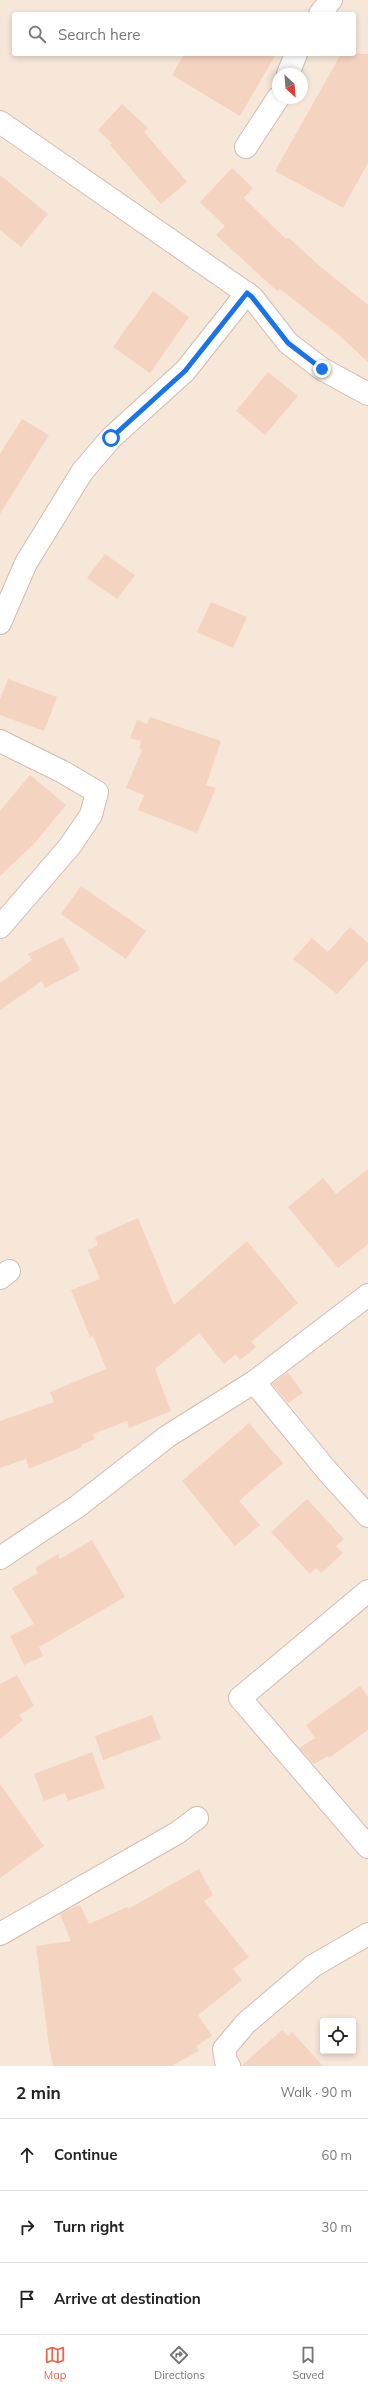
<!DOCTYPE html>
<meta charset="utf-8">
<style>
:root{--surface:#fff;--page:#f2f2f2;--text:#222;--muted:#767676;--line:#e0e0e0;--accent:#ee664a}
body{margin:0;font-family:Mulish,sans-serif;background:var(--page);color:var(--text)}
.controls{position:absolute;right:12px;bottom:12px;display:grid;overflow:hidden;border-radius:4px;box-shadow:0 2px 6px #0003}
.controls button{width:36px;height:36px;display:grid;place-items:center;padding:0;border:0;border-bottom:1px solid var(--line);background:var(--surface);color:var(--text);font:20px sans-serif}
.compass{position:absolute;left:272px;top:68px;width:36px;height:36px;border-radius:50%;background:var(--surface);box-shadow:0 2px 6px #0003;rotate:154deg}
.stop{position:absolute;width:12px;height:12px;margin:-9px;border:3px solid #1a73e8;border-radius:50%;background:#fff}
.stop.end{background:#1a73e8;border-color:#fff;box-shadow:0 1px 4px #0008}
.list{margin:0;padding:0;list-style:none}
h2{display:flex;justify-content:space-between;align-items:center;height:52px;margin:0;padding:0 16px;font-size:17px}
h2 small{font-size:13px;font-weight:400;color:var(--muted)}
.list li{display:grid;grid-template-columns:26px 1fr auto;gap:12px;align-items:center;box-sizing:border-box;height:72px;padding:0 16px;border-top:1px solid var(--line)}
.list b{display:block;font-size:15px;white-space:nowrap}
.list em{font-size:13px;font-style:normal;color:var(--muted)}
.icon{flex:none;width:22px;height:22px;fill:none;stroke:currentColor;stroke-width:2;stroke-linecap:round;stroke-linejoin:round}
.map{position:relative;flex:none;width:368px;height:2066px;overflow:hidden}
.search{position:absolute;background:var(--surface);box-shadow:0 2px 6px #0003;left:12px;right:12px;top:12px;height:44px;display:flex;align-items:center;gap:10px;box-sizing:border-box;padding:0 14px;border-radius:4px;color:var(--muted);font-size:15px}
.sheet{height:268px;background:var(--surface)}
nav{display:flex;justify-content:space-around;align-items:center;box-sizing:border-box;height:56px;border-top:1px solid var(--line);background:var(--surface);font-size:11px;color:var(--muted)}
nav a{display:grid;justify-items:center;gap:2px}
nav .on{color:var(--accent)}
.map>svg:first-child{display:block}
.residential{fill:#f6e7d9;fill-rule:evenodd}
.building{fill:#f5d3c1}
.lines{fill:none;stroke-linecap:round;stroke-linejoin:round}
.minor-casing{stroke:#d2bcaf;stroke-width:24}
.minor{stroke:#fff;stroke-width:22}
.route{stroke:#1a73e8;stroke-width:5}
</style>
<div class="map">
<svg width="368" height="2066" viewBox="0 0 368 2066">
<rect width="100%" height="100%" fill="#fef5eb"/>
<path class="residential" d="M0,0H368V2066H0ZM14,14H354V54H14ZM278,74H302V98H278ZM323,2021H353V2051H323Z"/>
<g class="building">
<polygon points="184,54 276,54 240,116 172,75"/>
<polygon points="341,54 368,54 368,163 343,208 275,171"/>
<polygon points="122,104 148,128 144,132 187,182 161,204 110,145 112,143 98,130"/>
<polygon points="232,168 253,188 244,198 286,239 288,237 322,268 368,305 368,362 340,336 280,289 277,291 216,235 225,226 200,202"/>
<polygon points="0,175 48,214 21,247 0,230"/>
<polygon points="153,291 189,317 150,373 113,347"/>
<polygon points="268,372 298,396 265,435 236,411"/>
<polygon points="22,419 49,435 0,514 0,454"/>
<polygon points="105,554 135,575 117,599 87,578"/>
<polygon points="211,602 247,617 233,648 197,632"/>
<polygon points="8,679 57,697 44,731 0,715 0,699"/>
<polygon points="150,717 221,741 206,785 216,788 197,833 138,810 144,795 126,788 142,750 139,748 141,741 130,738 137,720 147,724"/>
<polygon points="30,775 66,805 34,844 0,876 0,811"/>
<polygon points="81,886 146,931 126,959 61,914"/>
<polygon points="350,927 368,943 368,960 337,994 293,959 312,938 328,952"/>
<polygon points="63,937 80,970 45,988 42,981 0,1010 0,983 32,960 28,954"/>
<polygon points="368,1169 368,1244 338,1268 288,1207 323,1178 336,1194"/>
<polygon points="138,1218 174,1305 247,1241 298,1303 251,1342 256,1347 240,1360 236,1354 224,1364 199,1333 155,1369 171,1411 129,1428 127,1421 93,1434 95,1439 81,1445 82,1447 29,1469 26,1459 0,1468 0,1421 54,1402 50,1392 106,1369 93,1336 90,1337 71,1290 100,1279 88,1250 98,1245 95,1237"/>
<polygon points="288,1372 303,1393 288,1403 272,1384"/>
<polygon points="249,1423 283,1463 239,1501 260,1525 235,1546 182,1481"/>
<polygon points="307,1499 344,1539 336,1546 343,1553 321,1573 316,1568 310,1574 271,1532"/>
<polygon points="92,1540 125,1597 39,1647 43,1656 24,1665 10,1636 34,1624 12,1588 38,1573 35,1568 58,1554 60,1559"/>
<polygon points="17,1675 34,1706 19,1715 23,1720 0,1739 0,1684"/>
<polygon points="360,1686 368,1697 368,1730 329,1758 328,1756 314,1764 299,1748 315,1738 306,1725"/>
<polygon points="152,1715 161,1739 103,1760 95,1736"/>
<polygon points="92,1752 105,1788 68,1801 65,1793 44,1801 34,1774"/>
<polygon points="0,1784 44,1846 0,1878"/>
<polygon points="199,1869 213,1895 204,1901 249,1957 233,1969 242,1980 198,2015 212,2036 196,2046 199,2051 171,2066 53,2066 49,2046 36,1946 71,1941 60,1914 67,1910 80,1905 89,1924 127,1907 128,1909"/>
<polygon points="282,2030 288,2036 292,2032 323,2066 241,2066"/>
</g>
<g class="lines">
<defs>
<g id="minor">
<polyline points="320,14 331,0"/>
<polyline points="288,74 296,54"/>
<polyline points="0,122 252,297 288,343 322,369 368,394"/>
<polyline points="246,147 278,98"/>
<polyline points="0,623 26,563 82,472 111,438 185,371 247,293"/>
<polyline points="0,741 63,772 97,792 91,815 70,846 0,927"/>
<polyline points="0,1278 9,1271"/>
<polyline points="254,1382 328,1472 368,1516"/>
<polyline points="0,1558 78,1506 168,1436 254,1382 368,1295"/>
<polyline points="368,1591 240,1698 368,1847"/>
<polyline points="0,1934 177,1833 197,1818"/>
<polyline points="229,2066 226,2061 224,2049 246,2023 313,1966 368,1934"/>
</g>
</defs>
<use href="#minor" class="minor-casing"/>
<use href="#minor" class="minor"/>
</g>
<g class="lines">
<polyline class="route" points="111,438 185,371 247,293 252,297 288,343 322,369"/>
</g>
</svg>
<div class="controls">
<button><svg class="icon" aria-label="locate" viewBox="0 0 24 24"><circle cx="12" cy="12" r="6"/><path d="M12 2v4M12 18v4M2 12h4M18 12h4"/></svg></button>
</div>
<svg class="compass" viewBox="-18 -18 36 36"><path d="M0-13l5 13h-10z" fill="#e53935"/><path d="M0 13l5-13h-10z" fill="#767676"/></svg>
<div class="stop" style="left:111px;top:438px"></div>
<div class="stop end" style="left:322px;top:369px"></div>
<div class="search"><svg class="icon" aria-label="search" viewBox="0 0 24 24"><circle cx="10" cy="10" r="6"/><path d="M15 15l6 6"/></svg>Search here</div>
</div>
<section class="sheet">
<h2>2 min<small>Walk · 90 m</small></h2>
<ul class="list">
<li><svg class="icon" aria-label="ahead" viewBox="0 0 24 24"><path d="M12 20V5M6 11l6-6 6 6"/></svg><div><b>Continue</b></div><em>60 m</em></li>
<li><svg class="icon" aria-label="right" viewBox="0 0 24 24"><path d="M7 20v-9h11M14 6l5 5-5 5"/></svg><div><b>Turn right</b></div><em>30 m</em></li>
<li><svg class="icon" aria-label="arrive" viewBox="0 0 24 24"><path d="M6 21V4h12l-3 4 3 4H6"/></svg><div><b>Arrive at destination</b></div></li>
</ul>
</section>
<nav>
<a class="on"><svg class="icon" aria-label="map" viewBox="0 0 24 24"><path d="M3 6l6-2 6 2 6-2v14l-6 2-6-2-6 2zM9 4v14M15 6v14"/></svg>Map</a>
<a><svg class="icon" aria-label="directions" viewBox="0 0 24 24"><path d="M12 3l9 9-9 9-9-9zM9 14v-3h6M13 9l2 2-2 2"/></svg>Directions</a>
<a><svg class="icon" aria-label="saved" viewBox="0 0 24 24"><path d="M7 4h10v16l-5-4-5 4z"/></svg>Saved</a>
</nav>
